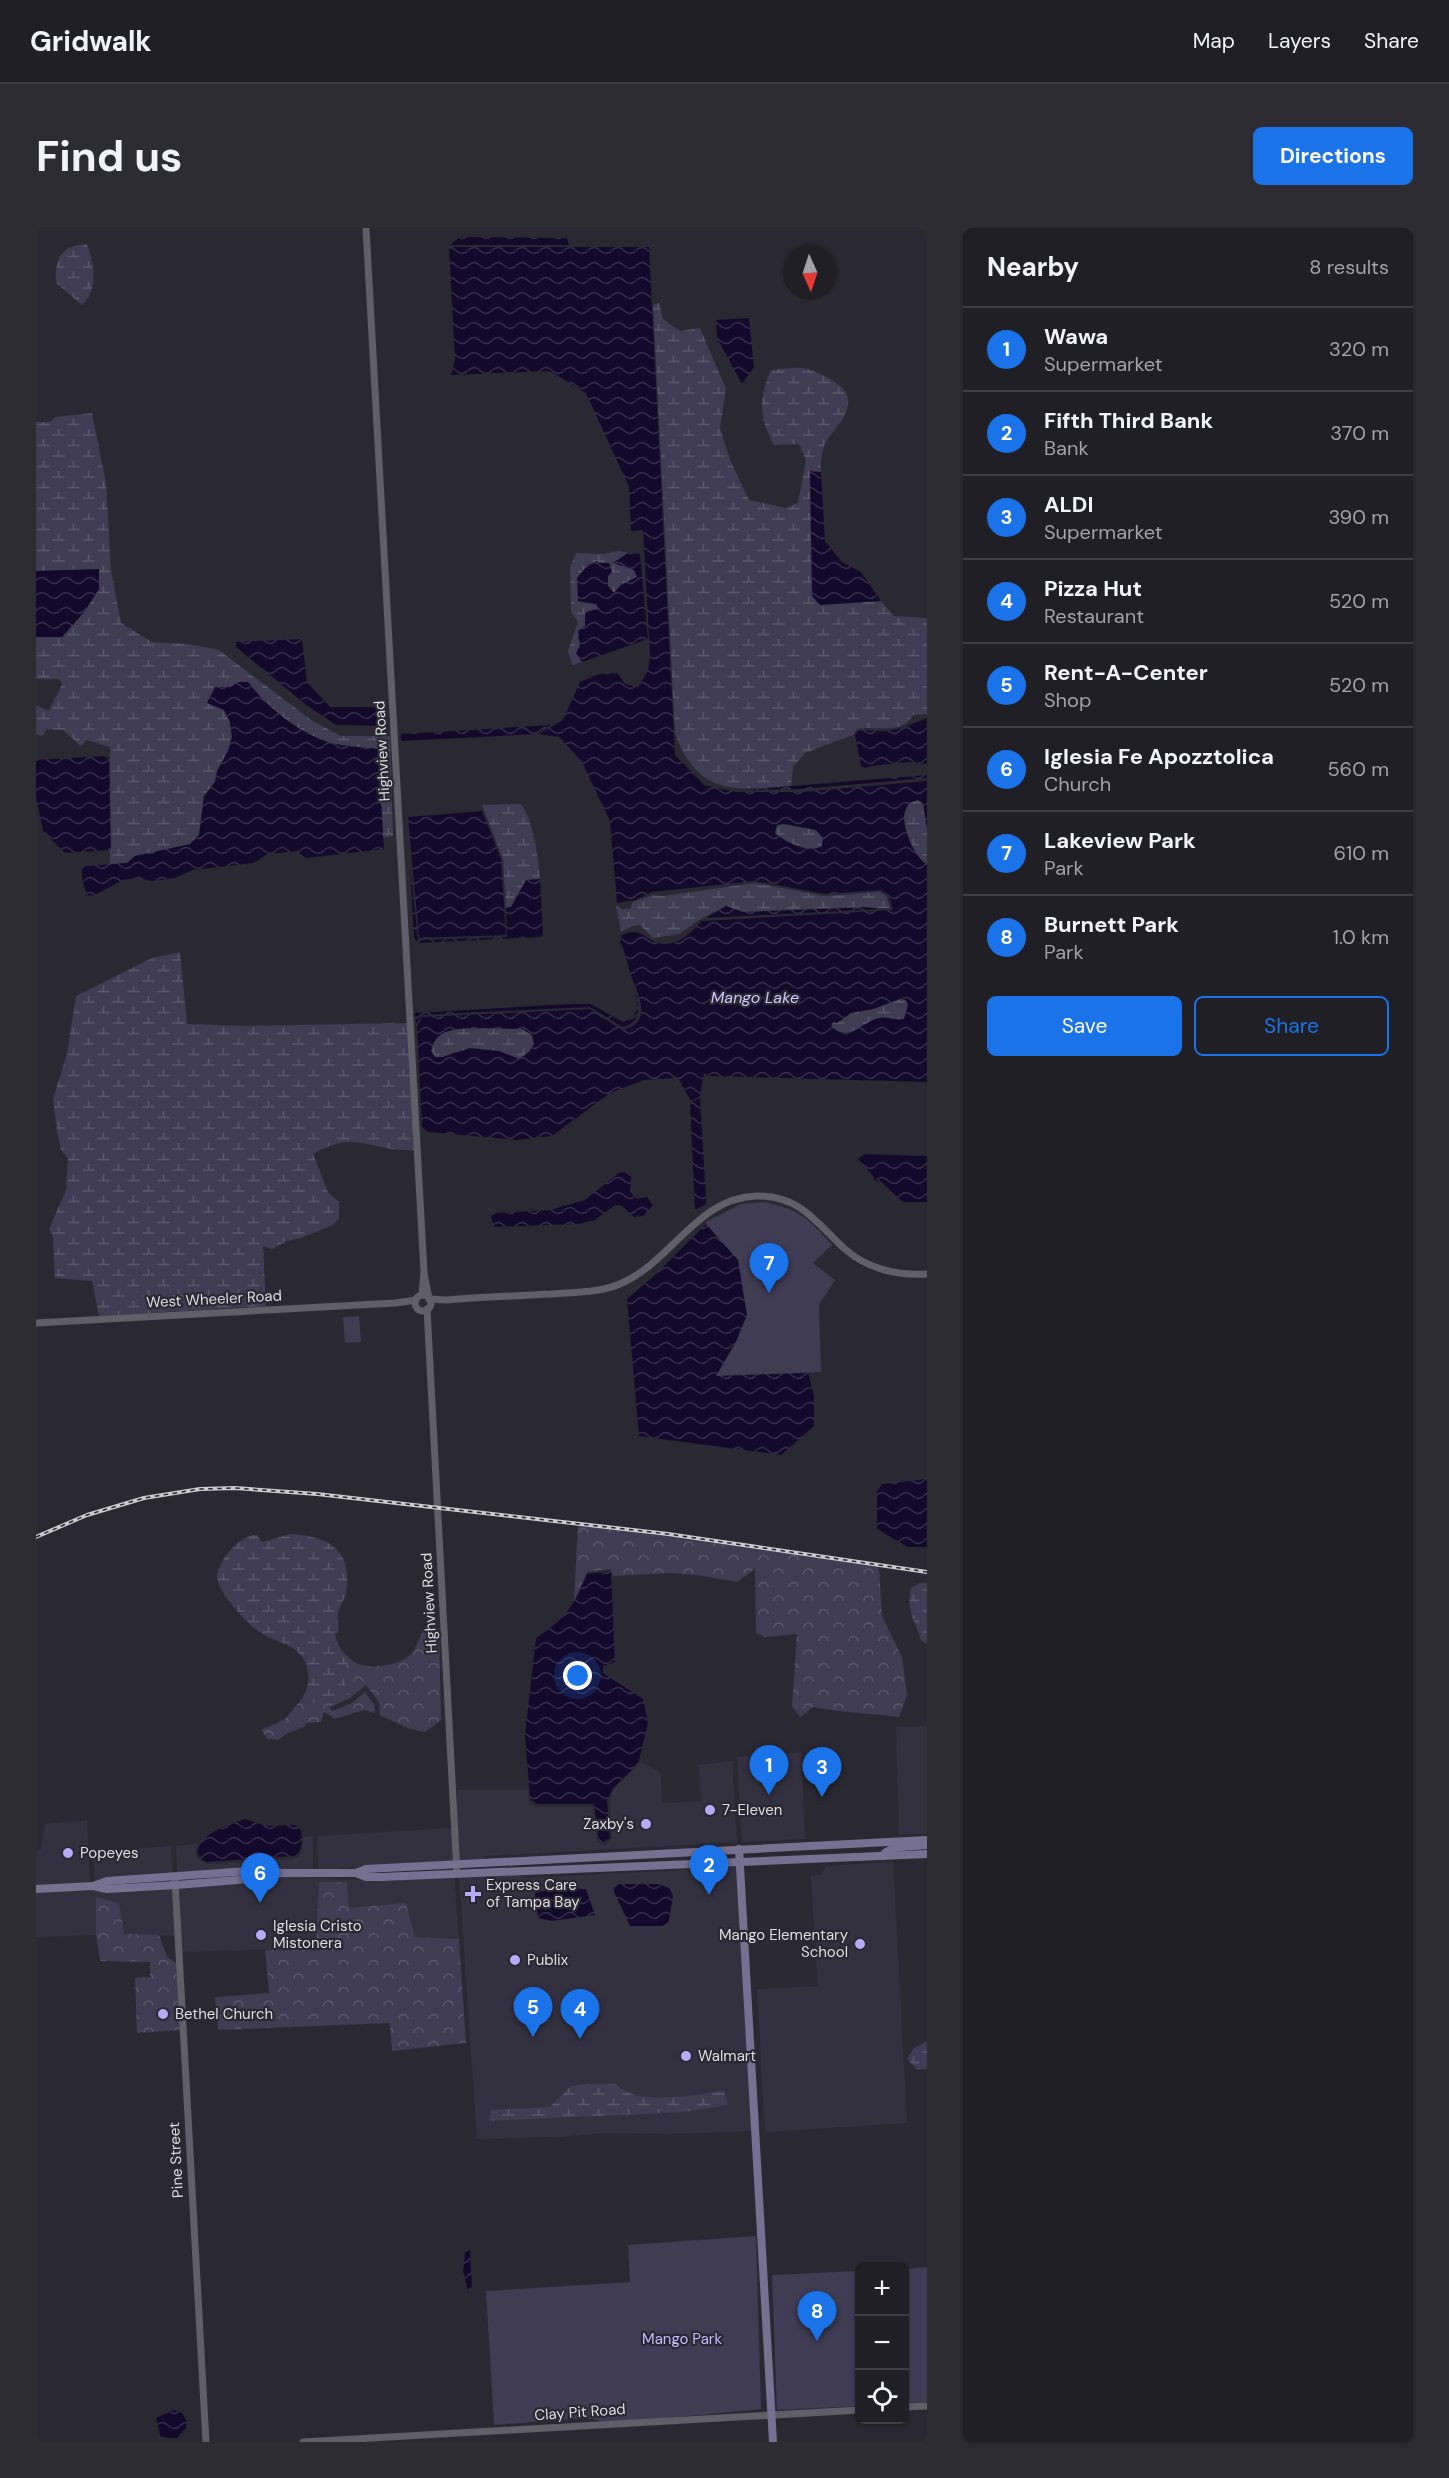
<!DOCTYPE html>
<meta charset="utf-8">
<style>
:root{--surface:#201f26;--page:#2d2c32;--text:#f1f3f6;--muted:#a2a2a7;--line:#3d3d43;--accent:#1a73e8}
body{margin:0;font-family:"DM Sans",sans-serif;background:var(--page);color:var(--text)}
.controls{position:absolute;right:18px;bottom:18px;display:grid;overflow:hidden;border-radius:9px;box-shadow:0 2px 4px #0004}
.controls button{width:54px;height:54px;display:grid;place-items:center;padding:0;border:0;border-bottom:2px solid var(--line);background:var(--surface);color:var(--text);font:30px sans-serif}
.compass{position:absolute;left:747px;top:18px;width:54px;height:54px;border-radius:50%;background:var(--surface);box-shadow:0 2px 4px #0004;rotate:177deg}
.you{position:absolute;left:542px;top:1448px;width:21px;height:21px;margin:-15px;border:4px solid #fff;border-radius:50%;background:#1a73e8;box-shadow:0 0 0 9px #1a73e833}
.badge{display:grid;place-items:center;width:39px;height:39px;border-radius:50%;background:var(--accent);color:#fff;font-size:20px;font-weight:700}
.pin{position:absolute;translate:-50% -50px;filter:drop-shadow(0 2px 3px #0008)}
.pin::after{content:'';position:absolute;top:32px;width:21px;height:18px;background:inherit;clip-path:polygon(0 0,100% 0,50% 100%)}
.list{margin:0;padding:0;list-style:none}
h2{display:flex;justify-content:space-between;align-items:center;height:78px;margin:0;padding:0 24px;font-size:26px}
h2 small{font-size:20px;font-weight:400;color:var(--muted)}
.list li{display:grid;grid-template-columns:39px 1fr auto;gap:18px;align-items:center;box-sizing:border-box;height:84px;padding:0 24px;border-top:2px solid var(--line)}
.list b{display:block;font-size:22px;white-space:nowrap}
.list p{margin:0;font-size:20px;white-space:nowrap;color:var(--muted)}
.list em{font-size:20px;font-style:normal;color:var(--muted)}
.actions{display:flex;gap:12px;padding:18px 24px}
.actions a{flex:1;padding:14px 0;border:2px solid var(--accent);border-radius:9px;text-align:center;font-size:21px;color:var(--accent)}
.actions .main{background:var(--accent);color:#fff}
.icon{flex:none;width:33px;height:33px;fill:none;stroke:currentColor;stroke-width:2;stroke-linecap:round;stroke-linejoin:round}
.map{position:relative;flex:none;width:891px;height:2214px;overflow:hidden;border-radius:9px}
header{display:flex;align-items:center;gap:36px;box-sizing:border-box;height:84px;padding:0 30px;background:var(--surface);border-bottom:2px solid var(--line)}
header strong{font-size:28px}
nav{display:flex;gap:33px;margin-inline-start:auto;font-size:21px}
.intro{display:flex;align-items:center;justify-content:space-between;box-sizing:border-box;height:144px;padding:0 36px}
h1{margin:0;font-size:42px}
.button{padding:15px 27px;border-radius:9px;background:var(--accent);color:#fff;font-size:21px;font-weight:700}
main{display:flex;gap:36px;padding:0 36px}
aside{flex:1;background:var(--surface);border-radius:9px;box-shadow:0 2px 4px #0004}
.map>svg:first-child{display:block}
.built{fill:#333140}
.green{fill:#3f3c54}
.forest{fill:url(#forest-crowns)}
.wetland{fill:url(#wetland-marsh)}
.water{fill:url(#water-waves);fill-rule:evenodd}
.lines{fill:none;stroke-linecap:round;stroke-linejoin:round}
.tertiary{stroke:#605e69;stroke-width:7}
.secondary{stroke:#767191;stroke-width:8}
.rail-casing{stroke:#cbcad1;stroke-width:4}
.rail{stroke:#2a2933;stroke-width:1.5;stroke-dasharray:4.5;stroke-linecap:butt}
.poi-dot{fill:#b7abf7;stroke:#2a2933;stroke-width:2}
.labels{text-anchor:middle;stroke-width:4.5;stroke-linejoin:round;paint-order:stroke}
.street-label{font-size:15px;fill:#dddce3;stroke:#2a2933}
.poi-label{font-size:15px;fill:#dddce3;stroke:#2a2933;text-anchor:start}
.park-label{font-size:15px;fill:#c4bafc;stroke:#2a2933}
.water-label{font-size:16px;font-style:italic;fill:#cfc7fd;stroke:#2a2933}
</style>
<header>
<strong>Gridwalk</strong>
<nav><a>Map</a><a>Layers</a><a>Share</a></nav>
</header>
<div class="intro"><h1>Find us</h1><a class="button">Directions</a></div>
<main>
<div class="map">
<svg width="891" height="2214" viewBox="0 0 891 2214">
<defs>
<pattern id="forest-crowns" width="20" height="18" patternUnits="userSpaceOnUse" patternTransform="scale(1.5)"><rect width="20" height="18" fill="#3f3c54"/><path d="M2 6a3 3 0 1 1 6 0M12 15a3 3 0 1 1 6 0" fill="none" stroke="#5a586c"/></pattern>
<pattern id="wetland-marsh" width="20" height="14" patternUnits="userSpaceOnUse" patternTransform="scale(1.5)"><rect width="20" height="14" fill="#3f3c54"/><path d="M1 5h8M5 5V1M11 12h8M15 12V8" fill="none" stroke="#5a586c"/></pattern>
<pattern id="water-waves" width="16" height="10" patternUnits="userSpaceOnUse" patternTransform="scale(1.5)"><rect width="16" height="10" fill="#130a2b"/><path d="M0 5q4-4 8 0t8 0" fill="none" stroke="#352d4a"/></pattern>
</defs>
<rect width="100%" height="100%" fill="#2a2933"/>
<g class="built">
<polygon points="891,1498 891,1606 863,1607 860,1499"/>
<polygon points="765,1524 769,1611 706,1614 701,1529"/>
<polygon points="696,1533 701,1614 449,1628 449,1634 422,1635 421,1562 492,1562 493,1576 501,1579 556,1579 561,1614 569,1618 576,1611 574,1573 578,1561 604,1534 622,1543 625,1547 626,1575 665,1573 663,1537"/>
<polygon points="51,1592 54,1655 0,1659 0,1623 5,1621 9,1596"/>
<polygon points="416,1600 417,1636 322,1639 282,1643 281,1608"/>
<polygon points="277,1608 277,1643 141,1646 140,1618 162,1616 159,1625 161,1630 171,1636 258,1631 264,1628 266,1623 267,1609"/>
<polygon points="135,1618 137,1647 59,1654 57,1624"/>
<polygon points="857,1634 871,1895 729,1904 721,1761 782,1758 775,1648 785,1647 790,1638"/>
<polygon points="702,1639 718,1903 634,1906 568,1905 523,1909 441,1911 423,1649 477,1646 491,1650"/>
<polygon points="247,1648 323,1652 418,1649 423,1711 379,1709 313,1680 311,1654 283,1654 280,1720 145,1724 142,1659"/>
<polygon points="137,1660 139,1708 87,1706 60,1669 60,1707 0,1709 0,1664"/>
</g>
<g class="green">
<path d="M727,974C763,981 772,990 796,1017L777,1035L799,1052L783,1077L785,1144L679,1148L670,994L705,976Z"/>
<polygon points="323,1088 325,1114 309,1115 307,1089"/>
<polygon points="720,2008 725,2181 612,2192 567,2194 557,2191 537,2191 458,2197 450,2063 594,2054 592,2017"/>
<polygon points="891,2039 891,2174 869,2175 869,2041"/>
<polygon points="823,2043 823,2178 741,2182 736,2047"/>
</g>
<g class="forest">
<path d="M542,1294L717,1316L843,1339L846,1388L866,1429L871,1467L863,1489C834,1485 805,1485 777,1479L764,1489L756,1478L761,1406L729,1409L720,1405L719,1341L701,1354L662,1347L633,1345L577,1348L575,1341L551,1344L538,1373Z"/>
<path d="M403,1400L405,1492L389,1504L371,1500L344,1487L343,1474L330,1457L314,1470L294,1479L296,1483L316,1475L329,1464L338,1477L339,1485L328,1482L299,1491L288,1484L285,1494L270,1495V1498L250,1506L242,1512L232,1511L225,1502L249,1491L265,1472L274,1475L312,1464L306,1443L309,1437L317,1433C330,1443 360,1438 373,1428C380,1423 383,1410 387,1402Z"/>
<polygon points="283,1654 311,1654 313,1680 370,1675 379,1709 423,1711 430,1815 356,1823 354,1795 182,1802 179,1769 233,1765 229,1722 280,1720"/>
<polygon points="60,1669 83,1675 88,1706 123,1707 131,1729 140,1735 144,1802 101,1805 99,1750 114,1749 114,1734 64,1733 60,1707"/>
</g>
<g class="wetland">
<path d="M51,16C58,36 63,61 46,77L20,55C19,30 24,18 51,16Z"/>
<path d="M623,75L627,91L644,103L664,100L690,161L684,200L694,232L713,272L750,280L762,275L770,232L763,216L738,217C723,188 722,173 735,142C764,139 768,137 794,151C828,170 807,191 791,212C786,220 784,234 785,244H774L784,377L845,373L858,388L891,390V486L877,487C865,508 841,497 821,501L817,507L769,525L757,539L755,558C700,562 662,569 639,505L617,77Z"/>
<path d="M56,185L70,255L75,342L85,395L116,414L152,416L183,422L275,492L305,508H354L357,608L346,610L342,521C327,519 310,519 295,515C263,505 232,480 212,454L177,464L171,474L188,482L194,494L196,509L192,523L181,543L179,554L168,568L163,607L154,616L91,635L74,636V519L50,512L45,518L27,502L11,501L6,508L0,506V477L13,483L26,456L23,451H0V409H26L48,384L63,360L62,341L0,343V194H14L19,189Z"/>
<polygon points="582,323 592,325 578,335 598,341 601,349 585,357 578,365 572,358 572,348 561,333 552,337 541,350 545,374 560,376 563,381 556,382 549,398 542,409 544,418 540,425 546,434 536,437 532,423 542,394 535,384 534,339 540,325 567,326"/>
<path d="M882,571L887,575L891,601V637C879,629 868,604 868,589C868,585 871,579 873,575Z"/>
<path d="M485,576C498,593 502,630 504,651L490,652L475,679L470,680L467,631L446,577Z"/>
<path d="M748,596L780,602L787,610L786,618C773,626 750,615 739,605L741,597Z"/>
<polygon points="719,655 788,668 844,664 850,668 854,680 707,684 690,678 666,690 643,706 617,710 604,697 597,698 585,704 580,677 585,681 594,681 597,674 617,667 627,668"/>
<path d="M144,724L151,796L208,798L372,795L379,922C335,925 322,900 277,926L292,964L303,974V990L297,997L265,1010L251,1013L236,1021L227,1018L230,1078L63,1088L56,1053L19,1050L17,1010L13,1001L30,962L32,930L25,922L21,903L17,871L31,826L40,768L116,730Z"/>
<path d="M864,771L870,772L872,777L868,791C861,793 855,790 849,791C831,797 811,814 795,798L797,794L801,795L815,785L837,781Z"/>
<path d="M448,800L487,801L496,807L498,816L493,824L483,831L471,826L418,824L407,829H399L395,823C400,797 427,801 448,800Z"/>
<path d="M255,1306C293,1309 317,1321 310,1364C309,1371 303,1378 302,1386C301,1392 303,1398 302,1405L299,1406C301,1418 307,1426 317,1433L309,1437L306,1443L312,1464L302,1474L274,1475L265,1472C278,1454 274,1428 253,1418C245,1413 236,1412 228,1407C214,1399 179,1363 181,1346C182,1341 188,1330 191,1326C199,1317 208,1307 221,1307L226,1314Z"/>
<path d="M884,1355H891V1416L885,1412C879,1391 870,1384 875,1360Z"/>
<polygon points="891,1813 891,1841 881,1842 871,1831 878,1820"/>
<path d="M553,1856H580C602,1880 658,1866 688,1863L692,1877L648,1884L453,1893L455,1882L514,1879L535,1858Z"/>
</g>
<g class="water">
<polygon points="424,9 531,10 533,17 414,17"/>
<path d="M413,19H613L639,527L668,557L701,564H766L891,553V601L887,575L882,572L873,575C871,579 868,584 868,589C868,604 879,629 891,637V854L674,848L668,845L664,868L655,873L642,850L608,852L574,865L516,908L481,912L392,904L386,899L381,799L386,789L554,781L586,802C618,795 602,767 595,747C591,736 590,725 584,714L586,707C611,694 613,727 644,712C652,708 660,699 666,693L857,682L852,667L845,662L789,666L719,653L616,664L599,672L581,675L574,593L545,532L523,509L503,506L527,492L544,454L563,446L581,445L589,456L602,459L612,443L614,426L607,302L595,303L593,259L550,165L514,143L415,147L419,132ZM748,596L780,602L787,610L786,618C773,626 749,614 739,605L741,597ZM864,771L870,772L872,777L868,791C859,793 852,788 843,790C825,794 813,816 795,798L797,794L801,795L815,785L837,781ZM448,800L486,801L496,807L498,816L493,824L483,831L463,823L434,820L407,829H399L395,823C400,797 427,801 448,800Z"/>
<polygon points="713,90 718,139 706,156 681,110 680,92"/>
<polygon points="774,243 785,244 789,313 806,334 825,344 845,373 784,377 776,368"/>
<polygon points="592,325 604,326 612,411 546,434 540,425 544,418 542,403 549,398 549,384 563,381 560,376 542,373 541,350 552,337 561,333 562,335 573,335 576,344 572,348 572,358 578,365 585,357 601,349 598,342 577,335"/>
<polygon points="63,341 63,361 48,384 26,409 0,409 0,343"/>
<polygon points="266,411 271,454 294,479 341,479 344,498 300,497 269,476 200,419 200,414"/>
<path d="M202,454H212C232,480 263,505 295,515C310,519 327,519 342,521L348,621L270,630L261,623L232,626L217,635L157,642L139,650L117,653L100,650L87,652L59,667L52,668L46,653V641L50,638L91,635L99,628L154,616L163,607L168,568L179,554L181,543L192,523L196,509L194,494L188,482L171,475L179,459H195Z"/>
<path d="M891,490V536L873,534L835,538L830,540L825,538L819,507L822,503C832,501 840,504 850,503C865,502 878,495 891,490Z"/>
<polygon points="515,497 501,506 365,513 365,506"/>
<polygon points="68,528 73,531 75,622 29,625 7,603 0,570 0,532"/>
<polygon points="891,547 891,550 766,561 706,562"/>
<polygon points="446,583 465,631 470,707 383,710 372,589"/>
<polygon points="374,637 382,712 471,709 470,680 475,679 490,652 504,651 507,706 505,709 382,715 378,710"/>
<polygon points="690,678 707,684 827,679 848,681 670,690"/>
<path d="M598,763C604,779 606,795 586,799L554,779L386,787L380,796L379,785L532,776H555L587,794L595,791L602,781Z"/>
<polygon points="664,870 670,969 670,976 659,982 654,875"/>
<polygon points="829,926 891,928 891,974 867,974 843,952 841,955 838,952 838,949 822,931"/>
<polygon points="589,944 595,949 594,964 601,971 611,969 617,977 607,988 598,989 586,978 579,977 559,992 542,996 458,999 455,988 460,985 514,982 549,972 583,945"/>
<polygon points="670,996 702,1032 711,1087 700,1114 680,1148 772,1145 778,1167 778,1198 745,1227 603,1208 591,1071 618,1048"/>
<polygon points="891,1251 891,1319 872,1319 841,1301 841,1264 846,1256"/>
<path d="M575,1343L579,1434L567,1438V1445L607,1471L612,1495L602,1536L577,1560L571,1573L574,1611L569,1612V1615L566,1612L563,1613L558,1576H501L494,1571L489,1507L500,1410C529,1391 539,1377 551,1346Z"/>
<path d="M209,1591L231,1598L259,1597L265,1603C266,1612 267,1624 258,1628L170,1634L166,1632L161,1625C165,1604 192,1597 209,1591Z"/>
<polygon points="583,1656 623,1656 633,1660 637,1668 633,1693 627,1698 594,1698 578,1664 578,1660"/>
<polygon points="526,1659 550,1661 559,1687 516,1693 502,1690 499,1665"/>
<polygon points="434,2022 436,2060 432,2064 427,2043 429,2024"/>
<polygon points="138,2182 146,2185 151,2193 150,2200 141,2210 125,2210 120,2190"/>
</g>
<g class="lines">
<g class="tertiary">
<polyline points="330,0 388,1044 386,1067"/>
<polyline points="388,1046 393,1070"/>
<circle cx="387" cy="1075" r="8"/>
<path d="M393,1071L411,1072C445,1069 480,1068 515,1066C538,1064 565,1065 586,1055C636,1033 661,970 720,968C765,967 781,996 810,1022C832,1041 863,1048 891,1046"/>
<polyline points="391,1081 421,1646"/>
<polyline points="0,1095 359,1075 380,1072"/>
<polyline points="139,1653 170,2214"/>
<polyline points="868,2179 891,2178"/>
<polyline points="267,2214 824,2182"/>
</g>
<g class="secondary">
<polyline points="703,1621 737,2214"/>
<path d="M846,1628C855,1616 876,1619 890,1617"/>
<polyline points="320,1645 330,1649 346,1649 891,1626"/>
<polyline points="57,1658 71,1653 226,1642 246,1645 320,1645 330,1641 891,1612"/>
<polyline points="0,1661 57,1658 71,1661 140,1657 226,1650 242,1646"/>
</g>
<defs>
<polyline id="rail" points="0,1309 51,1287 108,1270 164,1261 199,1260 281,1266 632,1306 891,1344"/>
</defs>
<use href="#rail" class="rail-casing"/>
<use href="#rail" class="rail"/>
</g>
<g class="poi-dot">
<circle cx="674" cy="1582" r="6"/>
<circle cx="610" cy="1596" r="6"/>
<circle cx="32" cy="1625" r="6"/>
<path d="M434 1657h6v6h6v6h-6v6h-6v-6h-6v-6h6z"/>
<circle cx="225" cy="1707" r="6"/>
<circle cx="824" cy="1716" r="6"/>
<circle cx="479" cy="1732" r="6"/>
<circle cx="127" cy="1786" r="6"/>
<circle cx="650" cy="1828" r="6"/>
</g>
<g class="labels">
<g class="street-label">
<text transform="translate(346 523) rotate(-93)" y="5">Highview Road</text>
<text transform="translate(178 1071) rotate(-3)" y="5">West Wheeler Road</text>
<text transform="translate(393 1375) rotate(-93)" y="5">Highview Road</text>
<text transform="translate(140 1932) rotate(-93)" y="5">Pine Street</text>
<text transform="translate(544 2184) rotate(-4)" y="5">Clay Pit Road</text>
</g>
<g class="poi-label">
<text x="686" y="1587">7-Eleven</text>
<text x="598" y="1601" text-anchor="end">Zaxby's</text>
<text x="44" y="1630">Popeyes</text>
<text x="450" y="1662">Express Care<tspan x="450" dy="17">of Tampa Bay</tspan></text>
<text x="237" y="1703">Iglesia Cristo<tspan x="237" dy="17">Mistonera</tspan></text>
<text x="812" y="1712" text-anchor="end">Mango Elementary<tspan x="812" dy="17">School</tspan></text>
<text x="491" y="1737">Publix</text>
<text x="139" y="1791">Bethel Church</text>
<text x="662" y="1833">Walmart</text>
</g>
<g class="park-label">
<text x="646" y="2116">Mango Park</text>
</g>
<g class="water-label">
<text x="719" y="775">Mango Lake</text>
</g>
</g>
</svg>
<div class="controls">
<button>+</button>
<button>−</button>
<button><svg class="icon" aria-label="locate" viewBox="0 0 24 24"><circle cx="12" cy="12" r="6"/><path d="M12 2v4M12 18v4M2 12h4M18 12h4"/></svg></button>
</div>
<svg class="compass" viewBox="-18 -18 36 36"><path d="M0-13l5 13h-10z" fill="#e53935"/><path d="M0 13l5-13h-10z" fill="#a2a2a7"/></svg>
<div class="you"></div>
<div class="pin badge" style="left:733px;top:1567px">1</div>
<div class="pin badge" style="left:673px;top:1667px">2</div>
<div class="pin badge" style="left:786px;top:1569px">3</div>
<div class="pin badge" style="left:544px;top:1811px">4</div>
<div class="pin badge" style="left:497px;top:1809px">5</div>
<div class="pin badge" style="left:224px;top:1675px">6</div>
<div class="pin badge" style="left:733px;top:1065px">7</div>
<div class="pin badge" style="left:781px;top:2113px">8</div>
</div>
<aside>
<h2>Nearby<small>8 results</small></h2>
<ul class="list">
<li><span class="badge">1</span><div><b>Wawa</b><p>Supermarket</p></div><em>320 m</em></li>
<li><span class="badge">2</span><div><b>Fifth Third Bank</b><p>Bank</p></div><em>370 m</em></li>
<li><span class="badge">3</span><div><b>ALDI</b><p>Supermarket</p></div><em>390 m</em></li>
<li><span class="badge">4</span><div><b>Pizza Hut</b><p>Restaurant</p></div><em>520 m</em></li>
<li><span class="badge">5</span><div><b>Rent-A-Center</b><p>Shop</p></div><em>520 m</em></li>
<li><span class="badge">6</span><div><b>Iglesia Fe Apozztolica</b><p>Church</p></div><em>560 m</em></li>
<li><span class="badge">7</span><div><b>Lakeview Park</b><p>Park</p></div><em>610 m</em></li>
<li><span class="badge">8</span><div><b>Burnett Park</b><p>Park</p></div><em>1.0 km</em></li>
</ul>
<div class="actions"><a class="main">Save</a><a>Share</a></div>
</aside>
</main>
